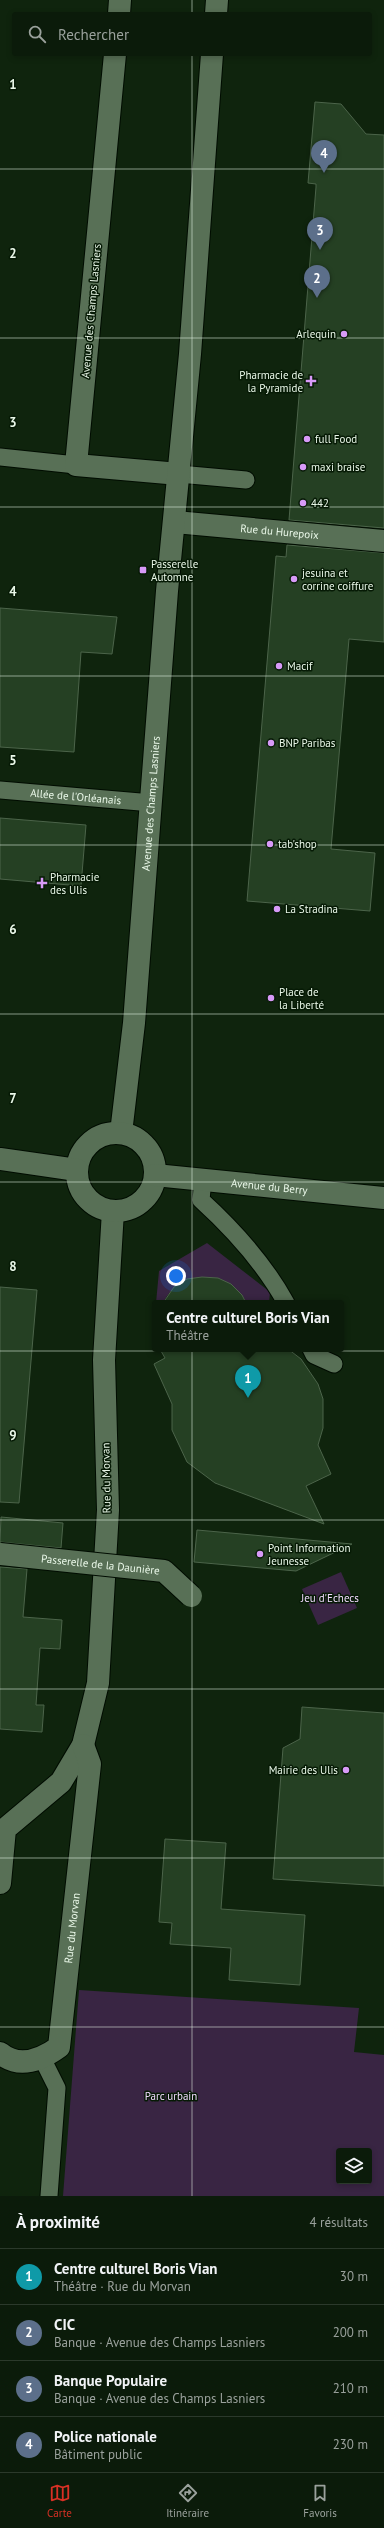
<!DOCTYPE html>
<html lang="fr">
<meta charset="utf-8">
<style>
:root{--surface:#0b1b0a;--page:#192818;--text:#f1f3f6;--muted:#9aa19c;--line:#2b392b;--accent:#d93025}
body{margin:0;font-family:"PT Sans",sans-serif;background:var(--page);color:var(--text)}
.controls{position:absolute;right:12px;bottom:12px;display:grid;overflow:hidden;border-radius:4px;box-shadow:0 2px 6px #0003}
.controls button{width:36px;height:36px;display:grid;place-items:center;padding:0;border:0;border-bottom:1px solid var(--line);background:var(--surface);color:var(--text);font:20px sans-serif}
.you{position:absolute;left:176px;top:1276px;width:14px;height:14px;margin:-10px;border:3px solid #fff;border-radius:50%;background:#1a73e8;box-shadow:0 0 0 6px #1a73e833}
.badge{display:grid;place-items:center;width:26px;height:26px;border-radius:50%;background:var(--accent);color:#fff;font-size:13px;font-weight:700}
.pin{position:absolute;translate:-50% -33px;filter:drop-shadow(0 1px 2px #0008)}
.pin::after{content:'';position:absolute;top:21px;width:14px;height:12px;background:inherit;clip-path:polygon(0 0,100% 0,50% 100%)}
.popup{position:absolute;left:152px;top:1300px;width:192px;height:52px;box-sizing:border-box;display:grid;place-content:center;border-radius:4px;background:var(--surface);filter:drop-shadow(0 1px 3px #0005);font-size:13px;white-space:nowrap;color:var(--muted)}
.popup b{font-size:15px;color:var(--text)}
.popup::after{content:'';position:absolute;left:50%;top:100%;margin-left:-8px;border:8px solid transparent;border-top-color:var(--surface)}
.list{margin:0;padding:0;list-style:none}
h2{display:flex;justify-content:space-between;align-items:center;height:52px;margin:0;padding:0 16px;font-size:17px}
h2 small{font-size:13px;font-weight:400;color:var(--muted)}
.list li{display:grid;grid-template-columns:26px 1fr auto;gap:12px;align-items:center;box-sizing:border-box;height:56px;padding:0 16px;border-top:1px solid var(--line)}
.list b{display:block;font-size:15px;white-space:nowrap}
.list p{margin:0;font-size:13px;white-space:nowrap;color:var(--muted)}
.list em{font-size:13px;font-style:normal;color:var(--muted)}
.icon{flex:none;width:22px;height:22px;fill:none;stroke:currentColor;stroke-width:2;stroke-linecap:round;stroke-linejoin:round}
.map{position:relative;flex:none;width:384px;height:2196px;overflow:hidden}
.search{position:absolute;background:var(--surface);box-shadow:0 2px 6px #0003;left:12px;right:12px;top:12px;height:44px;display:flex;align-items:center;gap:10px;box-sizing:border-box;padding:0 14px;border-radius:4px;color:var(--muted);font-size:15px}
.sheet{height:276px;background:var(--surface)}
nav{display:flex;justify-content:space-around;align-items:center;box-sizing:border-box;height:56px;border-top:1px solid var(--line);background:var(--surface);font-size:11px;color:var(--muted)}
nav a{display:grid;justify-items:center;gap:2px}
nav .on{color:var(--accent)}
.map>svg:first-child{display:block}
.green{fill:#392543;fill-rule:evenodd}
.building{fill:#254023;stroke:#4c644a}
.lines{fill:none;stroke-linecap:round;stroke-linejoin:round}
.service-casing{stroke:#000c00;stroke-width:19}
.minor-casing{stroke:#000c00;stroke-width:24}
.tertiary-casing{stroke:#000c00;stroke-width:24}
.service{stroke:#587056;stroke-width:17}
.minor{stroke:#587056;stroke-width:22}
.tertiary{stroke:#587056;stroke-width:22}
.pedestrian-bridge-casing{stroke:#000c00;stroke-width:24;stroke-linecap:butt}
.pedestrian-bridge{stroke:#587056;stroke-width:22}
.grid{fill:none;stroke:#eaf8e9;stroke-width:1;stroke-opacity:0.55}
.poi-dot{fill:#d89af8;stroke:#061a05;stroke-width:1.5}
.labels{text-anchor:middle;stroke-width:3;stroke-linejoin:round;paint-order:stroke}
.street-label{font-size:11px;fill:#eaf8e9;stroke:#061a05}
.poi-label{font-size:11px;fill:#eaf8e9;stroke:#061a05;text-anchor:start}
.park-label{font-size:11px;fill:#f1dafe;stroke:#061a05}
.grid-label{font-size:13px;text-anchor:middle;font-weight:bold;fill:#eaf8e9;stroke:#061a05;stroke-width:3;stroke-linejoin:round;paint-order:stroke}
</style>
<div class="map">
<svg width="384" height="2196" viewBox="0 0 384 2196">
<rect width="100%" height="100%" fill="#0f240d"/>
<g class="green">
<path d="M207,1243L270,1292L269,1303H246C228,1270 180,1268 163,1303H156L159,1271Z"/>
<polygon points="341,1572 357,1608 318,1625 302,1589"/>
<path d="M79,1990L359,2008L354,2052L384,2055V2196H63ZM339,2151H369V2181H339Z"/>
</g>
<g class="building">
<polygon points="315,102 341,104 366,134 384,135 384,528 289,520 316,187 316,184 308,183"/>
<polygon points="287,545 384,553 384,642 349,639 331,849 375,853 370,911 247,901 276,556 286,557"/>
<polygon points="0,608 117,617 112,654 81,652 74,752 0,747"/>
<polygon points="0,818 86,825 81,886 0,879"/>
<polygon points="202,1277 218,1278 231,1284 242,1295 246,1303 163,1303 174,1287 187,1279"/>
<polygon points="0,1287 37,1290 19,1503 0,1502"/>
<polygon points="165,1349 288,1349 301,1359 318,1384 323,1399 323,1428 318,1445 331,1474 306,1486 324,1524 215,1483 187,1462 172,1430 172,1404 154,1364 165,1358 161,1351"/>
<polygon points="1,1517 63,1523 61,1548 0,1542"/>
<polygon points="197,1530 352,1544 296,1571 194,1562"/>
<polygon points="0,1567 27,1569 23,1617 62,1620 60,1649 40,1648 36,1705 44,1705 42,1732 0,1729"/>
<polygon points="302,1707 384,1713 384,1886 273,1879 283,1748 300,1739"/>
<polygon points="165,1839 226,1843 221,1909 305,1915 300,1985 229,1980 231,1948 170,1944 172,1923 159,1922"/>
</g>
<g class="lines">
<defs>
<g id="service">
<polyline points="0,457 76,465"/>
<polyline points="179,474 246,480"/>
<path id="s1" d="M0,790L152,803"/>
<path d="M203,1179L201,1200C235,1231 264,1263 286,1303"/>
<polyline points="311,1349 314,1355 334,1364"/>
<polyline points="42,2058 57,2088 49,2196"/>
</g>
<g id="minor">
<polyline points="119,14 120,0"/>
<polyline points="115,54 76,465 179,474"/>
<path id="s2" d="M175,522L384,541"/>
<polyline points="0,1883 5,1829 61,1782 83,1745 98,1683 108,1510 104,1360 113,1211"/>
<path id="s3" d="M0,2053C19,2069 41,2060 59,2047L90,1764L83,1745"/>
</g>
<g id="tertiary">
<polyline points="216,14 217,0"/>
<path id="s4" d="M121,1133L134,1023L167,591L190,354L212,54"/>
<circle cx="116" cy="1172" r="39"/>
<polyline points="0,1159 77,1170"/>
<path id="s5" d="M155,1175L384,1198"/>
</g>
</defs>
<use href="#service" class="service-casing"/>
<use href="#minor" class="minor-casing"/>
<use href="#tertiary" class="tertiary-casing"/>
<use href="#service" class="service"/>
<use href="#minor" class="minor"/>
<use href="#tertiary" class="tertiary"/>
<defs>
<g id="pedestrian-bridge">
<path id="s6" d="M0,1554L164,1571L191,1596"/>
</g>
</defs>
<use href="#pedestrian-bridge" class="pedestrian-bridge-casing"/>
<use href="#pedestrian-bridge" class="pedestrian-bridge"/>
</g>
<path class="grid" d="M192,0V14M192,54V2196M0,169H384M0,338H384M0,507H384M0,676H384M0,845H384M0,1014H384M0,1182H384M0,1351H384M0,1520H384M0,1689H384M0,1858H384M0,2027H384"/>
<g class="poi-dot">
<circle cx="344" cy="334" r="4"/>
<path d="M309 375h4v4h4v4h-4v4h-4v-4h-4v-4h4z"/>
<circle cx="307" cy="439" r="4"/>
<circle cx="303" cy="467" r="4"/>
<circle cx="303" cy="503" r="4"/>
<rect x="139" y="566" width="8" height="8" rx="2"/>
<circle cx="294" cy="579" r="4"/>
<circle cx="279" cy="666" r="4"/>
<circle cx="271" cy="743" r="4"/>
<circle cx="270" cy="844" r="4"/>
<path d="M40 877h4v4h4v4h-4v4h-4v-4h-4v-4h4z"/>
<circle cx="277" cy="909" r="4"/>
<circle cx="271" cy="998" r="4"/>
<circle cx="260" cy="1554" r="4"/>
<circle cx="346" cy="1770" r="4"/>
</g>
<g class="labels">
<g class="street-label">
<text transform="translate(91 311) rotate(-85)" y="4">Avenue des Champs Lasniers</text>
<text dy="4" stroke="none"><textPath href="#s2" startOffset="105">Rue du Hurepoix</textPath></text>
<text dy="4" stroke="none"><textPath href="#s1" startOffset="76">Allée de l'Orléanais</textPath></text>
<text dy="4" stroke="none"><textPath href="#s4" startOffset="331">Avenue des Champs Lasniers</textPath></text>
<text dy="4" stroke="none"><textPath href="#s5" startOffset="115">Avenue du Berry</textPath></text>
<text transform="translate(106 1478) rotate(-91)" y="4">Rue du Morvan</text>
<text dy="4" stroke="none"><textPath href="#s6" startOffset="101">Passerelle de la Daunière</textPath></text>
<text dy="4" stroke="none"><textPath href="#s3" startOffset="184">Rue du Morvan</textPath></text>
</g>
<g class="poi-label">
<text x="336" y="338" text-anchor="end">Arlequin</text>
<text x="303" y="379" text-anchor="end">Pharmacie de<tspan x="303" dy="13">la Pyramide</tspan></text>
<text x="315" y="443">full Food</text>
<text x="311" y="471">maxi braise</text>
<text x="311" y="507">442</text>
<text x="151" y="568">Passerelle<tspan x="151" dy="13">Automne</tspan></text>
<text x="302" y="577">jesuina et<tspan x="302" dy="13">corrine coiffure</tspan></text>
<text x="287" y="670">Macif</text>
<text x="279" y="747">BNP Paribas</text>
<text x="278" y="848">tab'shop</text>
<text x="50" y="881">Pharmacie<tspan x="50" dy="13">des Ulis</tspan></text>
<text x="285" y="913">La Stradina</text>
<text x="279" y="996">Place de<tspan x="279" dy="13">la Liberté</tspan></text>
<text x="268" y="1552">Point Information<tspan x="268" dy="13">Jeunesse</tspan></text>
<text x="338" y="1774" text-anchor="end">Mairie des Ulis</text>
</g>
<g class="park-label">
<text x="330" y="1602">Jeu d'Echecs</text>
<text x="171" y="2100">Parc urbain</text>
</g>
</g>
<g class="grid-label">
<text x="13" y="89">1</text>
<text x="13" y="258">2</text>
<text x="13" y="427">3</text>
<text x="13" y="596">4</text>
<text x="13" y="765">5</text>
<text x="13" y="934">6</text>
<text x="13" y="1103">7</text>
<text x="13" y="1271">8</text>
<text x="13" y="1440">9</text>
</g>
</svg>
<div class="controls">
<button><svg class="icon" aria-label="layers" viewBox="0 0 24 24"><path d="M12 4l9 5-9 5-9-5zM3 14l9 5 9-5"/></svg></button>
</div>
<div class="you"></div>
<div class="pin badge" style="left:248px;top:1398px;background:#0f9aa8">1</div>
<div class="popup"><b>Centre culturel Boris Vian</b>Théâtre</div>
<div class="pin badge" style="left:317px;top:298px;background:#5c6f8a">2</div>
<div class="pin badge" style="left:320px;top:250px;background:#5c6f8a">3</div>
<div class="pin badge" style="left:324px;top:173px;background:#5c6f8a">4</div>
<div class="search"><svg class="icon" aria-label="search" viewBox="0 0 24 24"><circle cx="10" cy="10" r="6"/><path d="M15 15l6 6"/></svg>Rechercher</div>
</div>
<section class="sheet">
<h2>À proximité<small>4 résultats</small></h2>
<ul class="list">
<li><span class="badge" style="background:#0f9aa8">1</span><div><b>Centre culturel Boris Vian</b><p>Théâtre · Rue du Morvan</p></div><em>30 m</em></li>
<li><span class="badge" style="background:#5c6f8a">2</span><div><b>CIC</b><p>Banque · Avenue des Champs Lasniers</p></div><em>200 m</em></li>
<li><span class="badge" style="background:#5c6f8a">3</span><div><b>Banque Populaire</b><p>Banque · Avenue des Champs Lasniers</p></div><em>210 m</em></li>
<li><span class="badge" style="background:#5c6f8a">4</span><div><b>Police nationale</b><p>Bâtiment public</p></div><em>230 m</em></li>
</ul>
</section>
<nav>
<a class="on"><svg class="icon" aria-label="map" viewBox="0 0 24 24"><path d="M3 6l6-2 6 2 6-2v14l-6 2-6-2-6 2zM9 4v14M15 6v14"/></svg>Carte</a>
<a><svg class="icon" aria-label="directions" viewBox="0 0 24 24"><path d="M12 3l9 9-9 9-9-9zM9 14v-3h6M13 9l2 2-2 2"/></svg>Itinéraire</a>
<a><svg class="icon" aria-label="saved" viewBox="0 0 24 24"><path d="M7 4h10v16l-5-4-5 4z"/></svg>Favoris</a>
</nav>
